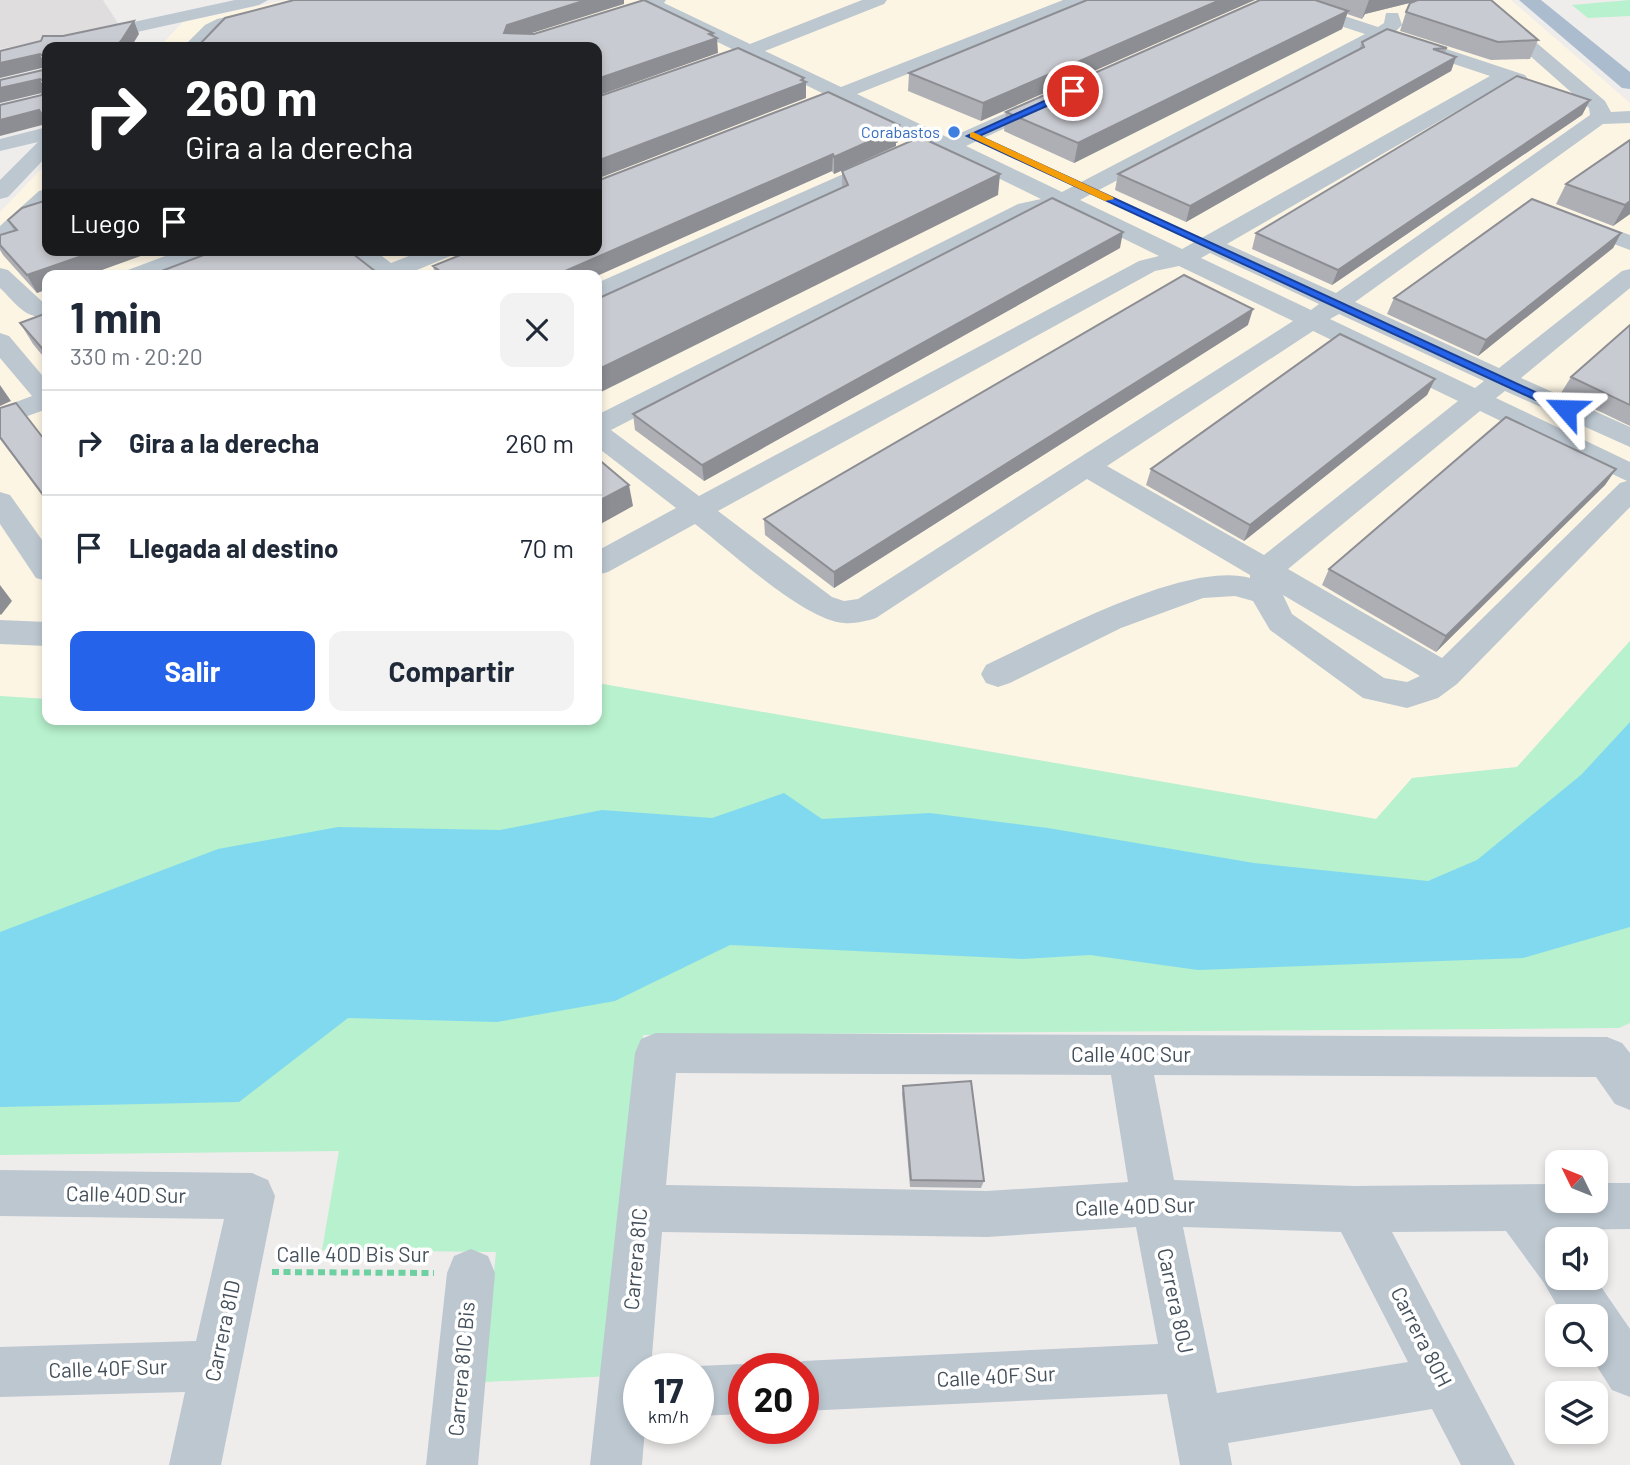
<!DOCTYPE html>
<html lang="es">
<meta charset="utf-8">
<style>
:root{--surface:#fff;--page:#f2f2f3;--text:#1f2937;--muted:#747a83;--line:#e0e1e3;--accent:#2563eb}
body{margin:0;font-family:Barlow,sans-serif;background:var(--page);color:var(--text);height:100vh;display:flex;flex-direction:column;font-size:26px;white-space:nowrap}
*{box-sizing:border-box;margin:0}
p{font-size:23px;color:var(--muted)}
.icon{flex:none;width:38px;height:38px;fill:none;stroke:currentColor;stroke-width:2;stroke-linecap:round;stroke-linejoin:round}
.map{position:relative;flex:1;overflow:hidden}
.side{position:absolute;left:42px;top:270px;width:560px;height:455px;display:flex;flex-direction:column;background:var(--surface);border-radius:14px;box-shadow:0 4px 10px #0003}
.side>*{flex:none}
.guide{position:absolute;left:42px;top:42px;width:560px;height:214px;border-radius:14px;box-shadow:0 4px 10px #0003;background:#202124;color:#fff;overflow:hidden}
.needle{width:46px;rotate:313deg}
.fabs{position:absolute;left:1545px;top:1150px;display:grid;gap:14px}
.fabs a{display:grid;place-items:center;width:63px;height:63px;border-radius:14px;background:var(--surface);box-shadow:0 4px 10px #0003;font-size:35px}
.speed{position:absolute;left:623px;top:1353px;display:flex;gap:14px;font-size:35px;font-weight:700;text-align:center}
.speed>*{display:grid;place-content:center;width:91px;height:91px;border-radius:50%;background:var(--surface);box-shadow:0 4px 10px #0003;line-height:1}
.speed small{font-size:18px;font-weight:400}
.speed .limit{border:10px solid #d22;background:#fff;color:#111}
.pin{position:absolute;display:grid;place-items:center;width:60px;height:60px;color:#fff;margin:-30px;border:4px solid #fff;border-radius:50%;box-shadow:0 2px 7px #0007}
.me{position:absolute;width:77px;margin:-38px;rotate:295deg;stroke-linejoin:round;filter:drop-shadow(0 0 5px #0008)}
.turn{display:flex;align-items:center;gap:24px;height:147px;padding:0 28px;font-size:32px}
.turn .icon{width:91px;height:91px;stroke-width:2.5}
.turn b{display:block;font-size:49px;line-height:60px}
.then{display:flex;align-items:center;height:66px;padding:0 28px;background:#0003;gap:14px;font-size:26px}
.round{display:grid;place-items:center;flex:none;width:74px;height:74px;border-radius:14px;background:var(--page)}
.head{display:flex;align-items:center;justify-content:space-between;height:119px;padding:0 28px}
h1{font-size:42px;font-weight:700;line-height:52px}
.primary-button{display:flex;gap:14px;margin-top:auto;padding:14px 28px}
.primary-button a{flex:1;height:80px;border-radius:14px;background:var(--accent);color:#fff;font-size:28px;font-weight:700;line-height:80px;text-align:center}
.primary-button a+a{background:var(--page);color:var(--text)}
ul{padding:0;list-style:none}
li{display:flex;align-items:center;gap:21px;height:105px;padding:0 28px;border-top:2px solid var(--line)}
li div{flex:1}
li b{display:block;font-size:26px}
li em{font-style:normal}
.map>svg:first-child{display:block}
.commercial{fill:#fdf5e3}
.education{fill:#e0ddde}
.green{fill:#b7f1cd}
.water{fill:#81d9f0}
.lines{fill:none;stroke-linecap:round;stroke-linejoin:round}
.path{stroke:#6dd0a0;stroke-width:6;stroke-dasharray:7 4.5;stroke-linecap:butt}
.minor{fill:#bcc7d0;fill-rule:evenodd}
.major{fill:#aabcce;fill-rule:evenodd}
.wall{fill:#adafb5}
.shaded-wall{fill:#8d8e93}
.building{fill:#c9cbd2;stroke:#8d8e93;stroke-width:2}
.route{fill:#2563eb;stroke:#184099;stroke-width:2}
.slow{fill:#f59e0b}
.shop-dot{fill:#3f7fe0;stroke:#fff;stroke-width:2.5}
.labels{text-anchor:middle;stroke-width:7;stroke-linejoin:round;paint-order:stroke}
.far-shop-label{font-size:16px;fill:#366cbe;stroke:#fff;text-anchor:end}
.near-street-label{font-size:21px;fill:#44505b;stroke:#fff}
</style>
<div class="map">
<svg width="1630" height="1465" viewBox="0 0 1630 1465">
<rect width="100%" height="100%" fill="#efecec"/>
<polygon class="commercial" points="285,0 1511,0 1630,103 1630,641 1517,767 1412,778 1376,819 597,683 597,275 47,275 47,699 0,696 0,212 47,163 47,250 597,250 597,47 159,47 183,22"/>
<polygon class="education" points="0,0 103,0 119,25 0,49"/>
<g class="green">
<polygon points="1630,0 1630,16 1588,18 1572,5"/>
<polygon points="1630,641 1630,1023 1619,1028 643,1035 612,1376 484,1382 496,1252 322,1250 339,1151 0,1155 0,696 47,699 47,719 597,719 597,683 1376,819 1412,778 1517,767"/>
</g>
<polygon class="water" points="1630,722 1630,927 1523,958 1198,970 1090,955 1023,959 730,945 615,1001 497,1022 348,1018 239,1102 0,1107 0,932 218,849 338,827 500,830 602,810 712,818 784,793 822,819 930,813 1048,828 1254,863 1428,881 1477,860 1581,775"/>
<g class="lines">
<polyline class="path" points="272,1272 434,1273"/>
<g class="minor">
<polygon points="235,0 268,0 259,5 69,47 47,47 47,52 0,63 0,51"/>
<polygon points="303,0 335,0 332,4 229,27 217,33 202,47 183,47 205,25 217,19"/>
<path d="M 647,0 L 666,0 L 664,3 L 750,44 L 862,0 L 887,0 L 884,4 L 765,51 L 841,87 L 1063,0 L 1088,0 L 1085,4 L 857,94 L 949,138 L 1042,97 L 1056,97 L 1059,101 L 1056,105 L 966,146 L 1062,192 L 1365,34 L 1273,4 L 1270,0 L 1296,0 L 1378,27 L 1384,23 L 1386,13 L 1398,13 L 1402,25 L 1395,32 L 1525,75 L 1528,79 L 1525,83 L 1518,85 L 1507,82 L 1227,244 L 1336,293 L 1590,115 L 1589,108 L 1467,0 L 1486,0 L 1605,101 L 1611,112 L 1630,111 L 1630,123 L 1603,124 L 1355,302 L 1499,368 L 1622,271 L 1630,269 L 1630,288 L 1521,378 L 1630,427 L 1630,447 L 1505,391 L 1496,398 L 1630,462 L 1630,507 L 1457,684 L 1438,698 L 1407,708 L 1363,698 L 1270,630 L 1253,601 L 1235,596 L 1203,598 L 1121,628 L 1010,683 L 998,687 L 986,683 L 981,674 L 986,665 C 1048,636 1186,560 1250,578 L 1250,575 L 1087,479 L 876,618 C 867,621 854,624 844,623 C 804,620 729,550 695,524 L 608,572 L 597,575 L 597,551 L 676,508 L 597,447 L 597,415 L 1018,204 L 1041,199 L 945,152 L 926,151 L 923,147 L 925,143 L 840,101 L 828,105 L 821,103 L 818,99 L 824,94 L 749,57 L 735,62 L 728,60 L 726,56 L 734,50 L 647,8 L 644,4 ZM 1382,40 L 1490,76 L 1182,249 L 1080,200 ZM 1059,207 L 1159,256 L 1139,261 L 699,496 L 611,430 L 1034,214 ZM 1210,253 L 1319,304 L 1311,310 L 1201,258 ZM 1179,266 L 1293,321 L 858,599 L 844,601 L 832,597 L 718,511 L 1155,271 ZM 1339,314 L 1484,381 L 1475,388 L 1330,319 ZM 1313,331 L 1458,401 L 1264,555 L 1107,466 ZM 1480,411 L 1627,481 L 1620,483 L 1442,658 L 1288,569 ZM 1283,595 L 1420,676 L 1407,682 L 1384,678 L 1292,614 Z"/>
<polygon points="47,127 47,156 8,197 0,199 0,180 38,142 0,151 0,139"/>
<polygon points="884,156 892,157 895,162 892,167 597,299 597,283"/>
<polygon points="47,189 47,208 8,243 0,245 0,226 39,191"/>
<polygon points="1573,214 1630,235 1630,250 1565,226 1562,221 1565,216"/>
<polygon points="181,250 215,250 211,255 159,275 124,275 128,270"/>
<polygon points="347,250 374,250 391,263 424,250 457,250 453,255 405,275 371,275 373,272"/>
<path d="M 0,268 L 8,270 L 47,306 L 47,316 C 26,321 14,301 0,288 Z"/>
<polygon points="0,333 9,336 47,381 47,409 0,426 0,408 32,396 0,358"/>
<polygon points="0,492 10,495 47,547 47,581 36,578 0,524"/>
<polygon points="0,620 47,622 47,646 0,644"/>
<path d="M 656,1033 L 1607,1037 L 1622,1043 L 1630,1053 L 1630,1110 L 1615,1104 L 1596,1077 L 1154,1075 L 1174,1180 L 1354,1186 L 1558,1184 L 1558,1200 L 1596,1200 L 1596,1183 L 1630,1183 L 1630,1229 L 1562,1230 L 1569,1239 L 1558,1239 L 1558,1278 L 1595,1278 L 1630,1329 L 1630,1397 L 1612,1390 L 1589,1354 L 1596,1354 L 1596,1316 L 1563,1316 L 1544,1283 L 1506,1231 L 1392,1232 L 1515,1465 L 1461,1465 L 1432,1409 L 1228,1443 L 1232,1465 L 1180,1465 L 1167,1394 L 803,1411 L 803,1368 L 785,1368 L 803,1361 L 1158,1344 L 1136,1227 L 987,1237 L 662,1232 L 651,1368 L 639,1368 L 639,1428 L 645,1428 L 642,1465 L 590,1465 L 635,1053 L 641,1039 ZM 676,1073 L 1111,1075 L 1128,1182 L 987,1191 L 666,1185 ZM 1183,1227 L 1341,1232 L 1408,1362 L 1217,1393 Z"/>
<polygon points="0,1170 252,1173 268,1180 275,1196 221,1465 169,1465 185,1392 0,1397 0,1347 196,1341 224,1219 0,1216"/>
<polygon points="471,1249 488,1256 495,1273 478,1465 426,1465 447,1273 454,1256"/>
<polygon points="744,1364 756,1368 744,1368 744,1414 698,1416 698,1368 691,1368 698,1366"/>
</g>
<polygon class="major" points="1519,0 1541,0 1630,72 1630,89 1622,88"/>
</g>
<g class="wall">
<polygon points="1087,0 981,121 908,91 909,73"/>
<polygon points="1260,0 1491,0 1538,40 1530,59 1491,60 1400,31 1406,12 1414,2 1365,14 1362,19 1347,14 1342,29 1074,163 1004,131 1006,112"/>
<polygon points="1362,42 1447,48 1445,53 1456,57 1451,71 1186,222 1115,190 1118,174 1359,49"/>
<polygon points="1590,100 1582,115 1332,285 1252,249 1256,233"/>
<polygon points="1630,140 1630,214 1613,226 1556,204 1566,184"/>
<polygon points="898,142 896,143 896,146 834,174 832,171 597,275 435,275 433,266 597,250 597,181"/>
<polygon points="842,171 998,195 842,187"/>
<polygon points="8,220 47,250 157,250 37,293 3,255 0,250 0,235 14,231"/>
<polygon points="1621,233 1613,248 1478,356 1387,314 1394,298"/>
<polygon points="1120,248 704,481 635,430 633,414"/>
<polygon points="47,313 47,361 33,344 20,323"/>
<polygon points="1248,325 834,588 765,535 764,519"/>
<polygon points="1630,325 1630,426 1561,393 1571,377"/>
<polygon points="1435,379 1427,395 1244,541 1146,485 1151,469"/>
<polygon points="0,408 47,443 47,502 0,439"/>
<polygon points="1616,469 1605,485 1436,652 1322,585 1329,569"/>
<polygon points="903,1086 984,1181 981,1188 910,1187 902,1094"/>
</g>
<g class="shaded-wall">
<polygon points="586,0 624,0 624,4 510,40 504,33 507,25"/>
<polygon points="1220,0 1255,0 981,121 983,103"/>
<polygon points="1369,0 1421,0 1365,14 1362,19"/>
<polygon points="1348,11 1342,29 1074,163 1078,143"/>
<polygon points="134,21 139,34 131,47 115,47"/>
<polygon points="713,33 714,39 717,38 718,53 597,96 597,79"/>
<polygon points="40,54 46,67 0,78 0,63"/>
<polygon points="1456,57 1451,71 1186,222 1190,206"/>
<polygon points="804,78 804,83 806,82 806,98 597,179 597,161"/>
<polygon points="40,79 46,92 0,103 0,88"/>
<polygon points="1590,100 1582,115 1332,285 1338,270"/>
<polygon points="39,110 46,124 0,136 0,120"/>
<polygon points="47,115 47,125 43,116"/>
<polygon points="899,125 898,142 896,143 896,146 834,174 834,157"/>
<polygon points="833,154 832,171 597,276 597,275 556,275"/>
<polygon points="1000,174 998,195 597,394 597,370"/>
<polygon points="1630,201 1630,214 1613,226 1625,205"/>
<polygon points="1123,232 1120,248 704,481 702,465"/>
<polygon points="1621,233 1613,248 1478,356 1486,340"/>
<polygon points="99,250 157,250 88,275 47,275 47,289 37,293 27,275"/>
<polygon points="404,250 415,250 405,254"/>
<polygon points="1253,309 1248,325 834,588 834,572"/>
<polygon points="1435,379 1427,395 1244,541 1250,525"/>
<polygon points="0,385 11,401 0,406"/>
<polygon points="1616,469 1605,485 1436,652 1446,636"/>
<polygon points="629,485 633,506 597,526 597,502"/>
<polygon points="0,585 12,601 1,615 0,614"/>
</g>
<g class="building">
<polygon points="294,0 586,0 507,25 504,33 534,34 644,0 713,33 709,34 717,38 597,79 597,47 197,47 225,18"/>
<polygon points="1087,0 1220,0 983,103 909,73"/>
<polygon points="1260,0 1315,0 1348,11 1078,143 1006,112"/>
<polygon points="1418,0 1491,0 1538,40 1498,42 1406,12 1410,3"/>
<polygon points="134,21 121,41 115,47 47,47 47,115 43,116 39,110 0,120 0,105 42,95 43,81 40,79 0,88 0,80 43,70 43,56 40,54 0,63 0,51 41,41 43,36 63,36"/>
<polygon points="1387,29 1447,48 1433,49 1456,57 1190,206 1118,174 1364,47 1362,42"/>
<polygon points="738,48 804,78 801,80 806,82 597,161 597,97"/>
<polygon points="1517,76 1590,100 1338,270 1256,233"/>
<polygon points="828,92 899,125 893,128 897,129 834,157 833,154 556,275 445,275 433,266 473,250 597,250 597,181"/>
<polygon points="920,137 1000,174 597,370 597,299 848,185 842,171"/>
<polygon points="1630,140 1630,201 1625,205 1566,184"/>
<polygon points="1052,198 1123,232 702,465 633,414"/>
<polygon points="1532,199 1621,233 1486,340 1394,298"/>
<polygon points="47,200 47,250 99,250 27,275 0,245 0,235 17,230 8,220 22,208"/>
<polygon points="217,250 348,250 380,275 151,275"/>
<polygon points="1184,275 1253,309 834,572 764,519"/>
<polygon points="47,313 47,354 20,323"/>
<polygon points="1630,325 1630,405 1571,377"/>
<polygon points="1340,334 1435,379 1250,525 1151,469"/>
<polygon points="16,403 47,443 47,500 0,437 0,408"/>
<polygon points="1506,417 1616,469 1446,636 1329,569"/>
<polygon points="597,458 629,485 597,502"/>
<polygon points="971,1081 984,1181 911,1180 903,1086"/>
</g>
<polygon class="route" points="1073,88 1077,91 1076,93 979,136 1572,409 1570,412 1562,412 967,136"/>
<polygon class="slow" points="973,132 1113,197 1114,199 1105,201 970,137 970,133"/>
<circle class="shop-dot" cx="954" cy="132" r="7"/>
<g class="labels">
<g class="far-shop-label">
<text x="940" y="138">Corabastos</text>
</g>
<g class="near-street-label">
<text x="1131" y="1062">Calle 40C Sur</text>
<text transform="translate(126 1195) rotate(1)" y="7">Calle 40D Sur</text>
<text transform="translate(1135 1207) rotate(-2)" y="7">Calle 40D Sur</text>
<text x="353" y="1262">Calle 40D Bis Sur</text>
<text transform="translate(636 1259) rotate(-85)" y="7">Carrera 81C</text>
<text transform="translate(1175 1301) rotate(78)" y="7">Carrera 80J</text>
<text transform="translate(223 1331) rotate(-78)" y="7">Carrera 81D</text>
<text transform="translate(1421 1337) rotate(63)" y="7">Carrera 80H</text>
<text transform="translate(108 1369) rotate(-2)" y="7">Calle 40F Sur</text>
<text transform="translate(462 1369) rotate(-85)" y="7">Carrera 81C Bis</text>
<text transform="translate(996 1377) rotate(-3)" y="7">Calle 40F Sur</text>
</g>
</g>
</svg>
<div class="fabs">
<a><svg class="needle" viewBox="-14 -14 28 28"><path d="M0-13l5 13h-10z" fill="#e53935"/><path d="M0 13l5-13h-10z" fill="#747a83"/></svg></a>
<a><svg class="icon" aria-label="sound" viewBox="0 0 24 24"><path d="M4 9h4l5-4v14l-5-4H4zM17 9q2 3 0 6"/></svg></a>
<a><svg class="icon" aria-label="search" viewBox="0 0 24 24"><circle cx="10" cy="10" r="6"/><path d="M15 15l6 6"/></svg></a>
<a><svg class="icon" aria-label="layers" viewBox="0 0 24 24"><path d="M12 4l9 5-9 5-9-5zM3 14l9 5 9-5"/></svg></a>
</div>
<div class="speed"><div>17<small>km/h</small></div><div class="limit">20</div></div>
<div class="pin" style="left:1073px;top:91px;background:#d93025"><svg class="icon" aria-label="arrive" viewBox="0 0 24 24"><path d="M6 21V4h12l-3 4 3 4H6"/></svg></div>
<svg class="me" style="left:1566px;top:409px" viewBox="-20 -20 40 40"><path d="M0-17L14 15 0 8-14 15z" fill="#2563eb" stroke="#fff" stroke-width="4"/></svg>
<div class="guide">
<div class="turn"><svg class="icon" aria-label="right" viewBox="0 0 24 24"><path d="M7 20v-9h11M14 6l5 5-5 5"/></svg><div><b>260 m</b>Gira a la derecha</div></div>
<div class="then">Luego<svg class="icon" aria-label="arrive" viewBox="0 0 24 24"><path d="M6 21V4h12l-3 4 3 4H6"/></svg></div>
</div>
<section class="side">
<div class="head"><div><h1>1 min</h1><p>330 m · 20:20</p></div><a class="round"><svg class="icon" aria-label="close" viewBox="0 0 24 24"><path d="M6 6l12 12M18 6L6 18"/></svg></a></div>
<ul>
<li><svg class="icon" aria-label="right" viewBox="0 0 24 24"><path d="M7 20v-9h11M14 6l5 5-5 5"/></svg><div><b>Gira a la derecha</b></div><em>260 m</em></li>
<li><svg class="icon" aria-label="arrive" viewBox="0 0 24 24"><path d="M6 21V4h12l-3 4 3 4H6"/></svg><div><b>Llegada al destino</b></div><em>70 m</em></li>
</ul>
<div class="primary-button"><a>Salir</a><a>Compartir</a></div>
</section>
</div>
